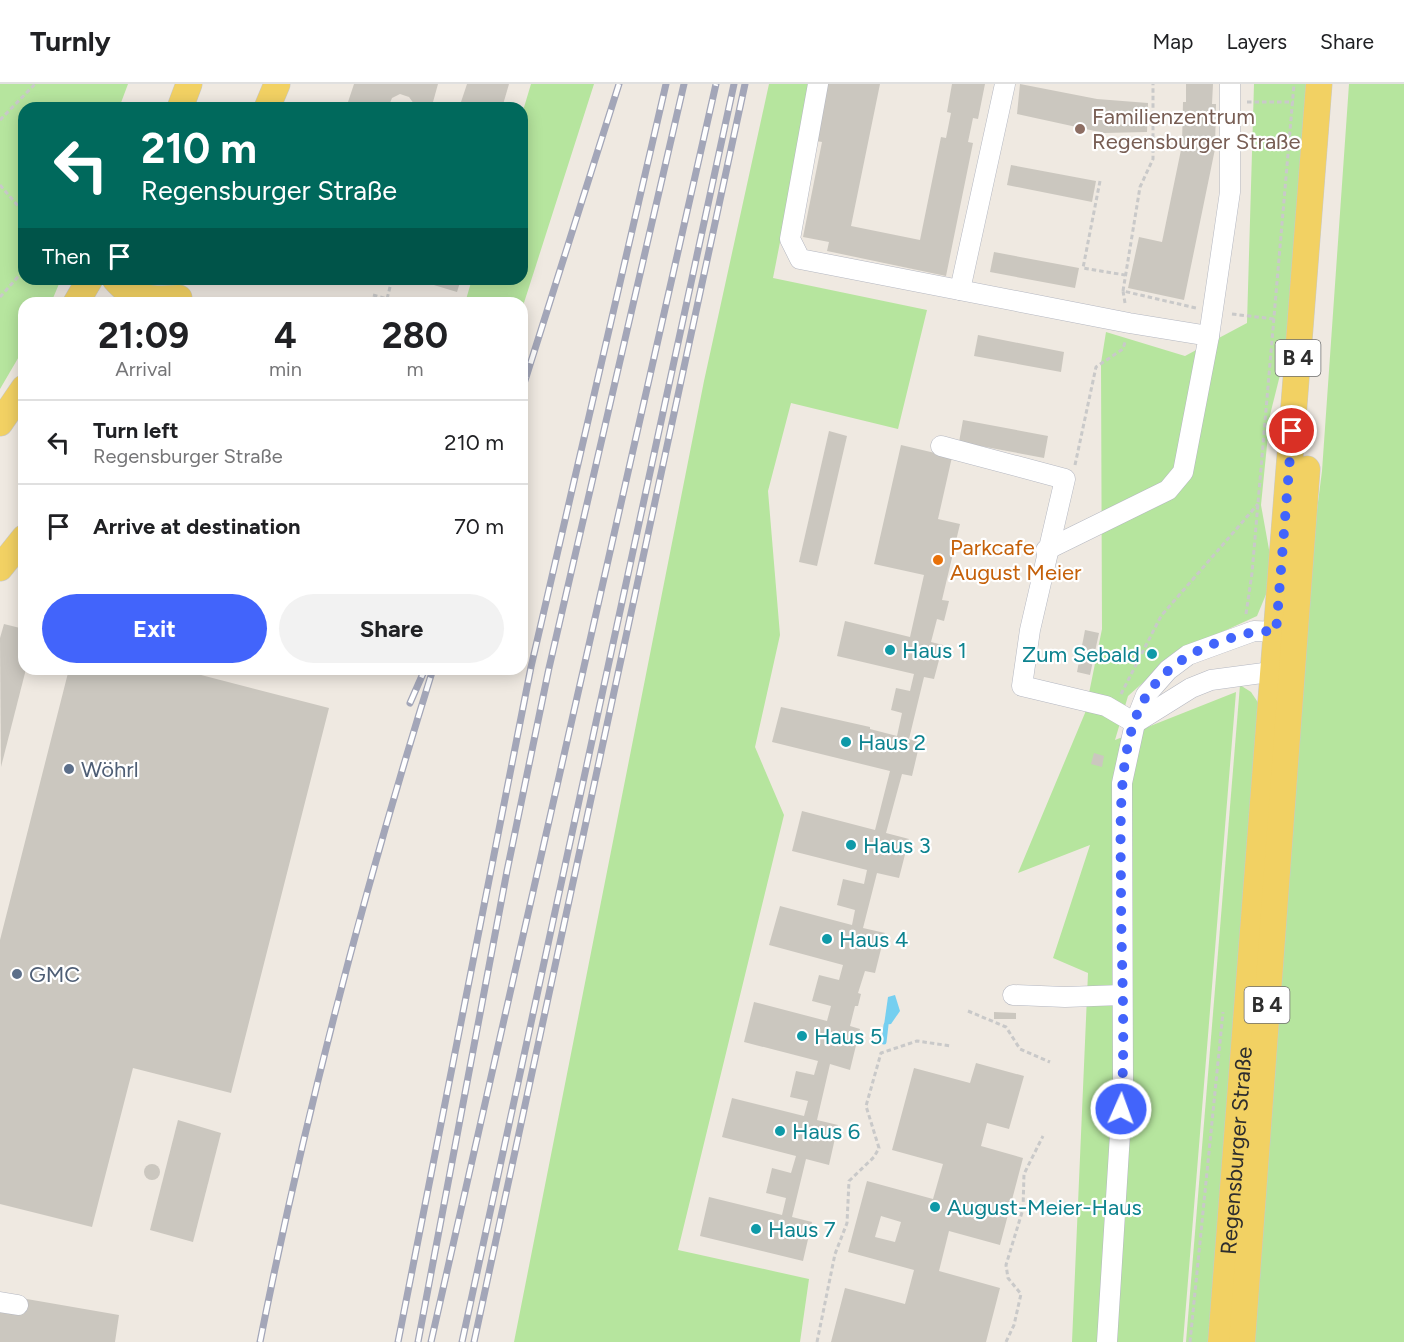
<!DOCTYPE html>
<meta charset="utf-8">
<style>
:root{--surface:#fff;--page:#f2f2f2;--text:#202124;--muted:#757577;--line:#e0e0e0;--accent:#4264fb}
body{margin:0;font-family:Figtree,sans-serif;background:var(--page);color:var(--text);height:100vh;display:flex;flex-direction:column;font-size:22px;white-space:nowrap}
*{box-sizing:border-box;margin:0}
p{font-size:20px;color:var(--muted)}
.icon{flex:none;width:33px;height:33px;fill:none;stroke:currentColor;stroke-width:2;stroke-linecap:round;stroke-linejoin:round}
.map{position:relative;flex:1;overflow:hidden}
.sheet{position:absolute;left:18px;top:213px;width:510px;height:378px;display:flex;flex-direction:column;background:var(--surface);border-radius:18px;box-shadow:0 3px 15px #0003}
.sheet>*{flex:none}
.banner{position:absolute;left:18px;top:18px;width:510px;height:183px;border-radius:18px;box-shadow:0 3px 15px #0003;background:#00695c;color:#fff;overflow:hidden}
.pin{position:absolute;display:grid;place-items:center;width:51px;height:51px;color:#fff;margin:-26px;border:3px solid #fff;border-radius:50%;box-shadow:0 2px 6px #0007}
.me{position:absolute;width:66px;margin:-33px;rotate:2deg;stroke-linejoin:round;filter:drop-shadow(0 0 4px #0008)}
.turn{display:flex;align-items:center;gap:21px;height:126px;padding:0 24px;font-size:27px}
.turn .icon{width:78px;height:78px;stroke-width:2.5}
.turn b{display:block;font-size:42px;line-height:51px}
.then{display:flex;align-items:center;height:57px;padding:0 24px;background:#0003;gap:12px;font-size:22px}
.eta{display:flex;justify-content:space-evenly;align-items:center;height:102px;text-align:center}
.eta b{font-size:36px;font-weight:700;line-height:42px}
.action{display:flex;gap:12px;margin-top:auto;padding:12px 24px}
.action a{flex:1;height:69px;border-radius:36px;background:var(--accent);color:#fff;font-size:24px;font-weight:700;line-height:69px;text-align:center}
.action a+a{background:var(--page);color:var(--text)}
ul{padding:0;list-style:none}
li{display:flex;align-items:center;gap:18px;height:84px;padding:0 24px;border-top:2px solid var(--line)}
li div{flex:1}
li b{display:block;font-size:22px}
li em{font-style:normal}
header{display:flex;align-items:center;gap:36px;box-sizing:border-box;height:84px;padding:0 30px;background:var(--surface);border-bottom:2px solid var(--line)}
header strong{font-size:28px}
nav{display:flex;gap:33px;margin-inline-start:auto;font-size:21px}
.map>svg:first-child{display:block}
.green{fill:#b6e59e}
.water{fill:#75cff0}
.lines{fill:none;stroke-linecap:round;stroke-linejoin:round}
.stream{stroke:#75cff0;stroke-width:5}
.building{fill:#cbc7bf;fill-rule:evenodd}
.minor-casing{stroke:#b4b7c1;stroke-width:21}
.major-casing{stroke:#c9c9c9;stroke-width:27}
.path{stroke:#c9c9c9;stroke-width:3;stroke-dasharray:4.5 3;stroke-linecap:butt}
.minor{stroke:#fff;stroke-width:20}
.major{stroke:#f2d163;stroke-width:26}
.rail-casing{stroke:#a3a6b8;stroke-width:7}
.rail{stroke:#fff;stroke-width:4.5;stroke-dasharray:14;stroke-linecap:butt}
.route{stroke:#4264fb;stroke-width:10;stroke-dasharray:0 18}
.education-dot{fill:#8d6e63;stroke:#fff;stroke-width:2}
.food-dot{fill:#e8710a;stroke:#fff;stroke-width:2}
.culture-dot{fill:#0f9aa8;stroke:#fff;stroke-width:2}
.service-dot{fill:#5c6f8a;stroke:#fff;stroke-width:2}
.labels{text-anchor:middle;stroke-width:4.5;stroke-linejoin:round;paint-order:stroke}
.shield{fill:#fff;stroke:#6d6d6d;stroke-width:1.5}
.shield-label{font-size:21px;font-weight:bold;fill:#2e2e2e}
.education-label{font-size:22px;fill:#785e54;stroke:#fff;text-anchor:start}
.food-label{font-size:22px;fill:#c56008;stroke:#fff;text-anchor:start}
.culture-label{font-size:22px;fill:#0d838f;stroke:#fff;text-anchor:start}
.service-label{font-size:22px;fill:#4e5e75;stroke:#fff;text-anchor:start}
.street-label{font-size:22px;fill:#2e2e2e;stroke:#fff}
</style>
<header>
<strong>Turnly</strong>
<nav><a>Map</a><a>Layers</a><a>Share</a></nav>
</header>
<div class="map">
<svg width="1404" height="1258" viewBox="0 0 1404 1258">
<rect width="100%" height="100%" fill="#efe9e1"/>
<g class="green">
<polygon points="0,0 128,0 119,24 24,24 24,195 61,195 51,219 24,219 24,264 0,305"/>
<polygon points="531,0 594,0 522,225 522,219 465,219 472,195 522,195 522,30"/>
<polygon points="769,0 811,0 773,194 927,226 898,345 791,319 768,407 780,551 755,663 784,731 678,1166 809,1195 800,1258 514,1258 704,297"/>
<polygon points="1254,0 1308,0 1285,271 1270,331 1261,421 1270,471 1267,508 1257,532 1176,569 1128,612 1115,656 1236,608 1183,1258 1072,1258 1088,889 1053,874 1090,761 1018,789 1085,629 1102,545 1101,279 1106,248 1185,272 1247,239"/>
<polygon points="1349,0 1404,0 1404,1258 1250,1258 1317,426 1322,387"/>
<polygon points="1240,601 1251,608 1259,620 1212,1258 1186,1258"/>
</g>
<polygon class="water" points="895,911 900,927 891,940 884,941 888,913"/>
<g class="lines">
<polyline class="stream" points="884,958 886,941"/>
</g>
<g class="building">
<polygon points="354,0 438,0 433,18 435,24 417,24 409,13 400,10 392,14 388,24 346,24"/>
<polygon points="467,0 509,0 502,24 459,24"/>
<polygon points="828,0 880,0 851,142 920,156 941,53 946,54 951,29 947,28 952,0 985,0 978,35 973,34 968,58 973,59 946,192 827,167 829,158 803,153 822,58 816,57"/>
<polygon points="1020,0 1097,15 1148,19 1147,48 1104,49 1017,30"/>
<polygon points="1186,0 1213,0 1212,20 1216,20 1215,65 1184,216 1128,204 1139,153 1162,158 1182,61 1183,18 1186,18"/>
<polygon points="1011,81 1096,97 1092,118 1007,101"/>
<polygon points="994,168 1079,184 1075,204 990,188"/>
<polygon points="414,195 461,195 457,208"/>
<polygon points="978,251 1064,268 1061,288 974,272"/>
<polygon points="963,336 1048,352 1044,374 959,358"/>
<polygon points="829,347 847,352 817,482 799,478"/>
<polygon points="901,361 952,373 938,435 960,440 942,516 949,517 944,537 937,535 931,558 943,561 934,595 924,593 909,655 920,658 912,692 902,690 886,749 909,755 899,794 877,789 863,844 885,849 875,889 865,887 858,909 861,910 858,922 855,922 850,942 860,945 850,986 830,980 817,1036 838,1041 829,1081 806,1075 792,1133 812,1138 803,1177 700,1152 709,1113 782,1131 786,1114 766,1109 772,1084 791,1089 796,1072 722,1053 732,1014 804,1032 808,1017 790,1013 796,987 814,991 818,977 744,958 754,918 827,937 831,922 812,917 819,891 839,896 843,881 769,861 780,822 852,841 855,826 837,821 843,795 864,800 867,786 792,767 802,727 875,746 890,687 772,658 781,623 870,643 870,645 897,652 902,629 891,626 896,604 910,607 914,590 837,572 845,537 910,553 924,491 874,480"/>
<polygon points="4,540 24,545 26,585 1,683 0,554"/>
<polygon points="1085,546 1099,549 1090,591 1077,588"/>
<polygon points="69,585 178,585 329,624 231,1009 133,984 92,1143 0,1120 0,856"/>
<polygon points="1094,669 1104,672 1102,683 1091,680"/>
<polygon points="994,928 1016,929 1016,935 994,935"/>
<path d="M 976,979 L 1024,992 L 1009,1045 L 987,1039 L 981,1062 L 1023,1074 L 1000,1161 L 949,1147 L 939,1187 L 1000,1204 L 986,1258 L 831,1258 L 845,1204 L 905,1220 L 914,1186 L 848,1168 L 867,1097 L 933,1115 L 943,1080 L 892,1066 L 914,984 L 970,999 ZM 881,1132 L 901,1138 L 895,1158 L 875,1153 Z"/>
<polygon points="178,1036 221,1049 193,1158 150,1146"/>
<circle cx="152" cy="1088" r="8"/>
<polygon points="21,1214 119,1231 115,1258 0,1258 0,1228 18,1231"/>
</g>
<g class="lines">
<defs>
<g id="minor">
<polyline points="818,0 790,155 800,175 1129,239 1209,252 1183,388 1168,406 1046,466"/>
<polyline points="960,206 1005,0"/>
<polyline points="1209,252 1230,108 1230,0"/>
<polyline points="941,362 1065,395 1030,546 1022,602 1106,622 1135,639"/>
<polyline points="1135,639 1191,604 1211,596 1285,586"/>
<polyline points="1013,911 1065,913 1122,911"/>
<polyline points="0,1218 18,1221"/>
<polyline points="1107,1258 1123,1002 1122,699 1135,639 1146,611 1168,586 1188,571 1254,547 1276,548 1290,553"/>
</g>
<g id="major">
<polyline points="180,24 189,0"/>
<polyline points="267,24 277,0"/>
<path d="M 115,195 C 132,216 154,216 179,214"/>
<polyline points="76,219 90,195"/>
<polyline points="0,339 24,304"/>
<polyline points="0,484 24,454"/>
<path id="s1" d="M 1221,1258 L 1319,0"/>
<polyline points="1242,1258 1307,385"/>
</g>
</defs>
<use href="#minor" class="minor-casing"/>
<use href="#major" class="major-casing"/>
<g class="path">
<polyline points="1247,18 1294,18"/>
<polyline points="0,36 35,0"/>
<polyline points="1100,97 1083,184 1125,191"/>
<polyline points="0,101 24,129"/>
<polyline points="1123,207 1140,103 1153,75 1153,0"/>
<polyline points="373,211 387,215 392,195"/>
<polyline points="0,213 24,186"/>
<polyline points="1125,219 1123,207 1196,224"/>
<polyline points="1232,230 1274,235"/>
<polyline points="1075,381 1096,283 1123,265 1125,258"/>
<polyline points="1246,530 1252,489 1294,0"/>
<polyline points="1121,610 1161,532 1258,420"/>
<polyline points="968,927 1006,943 1020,965 1050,978"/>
<polyline points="817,1258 835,1170 847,1139 849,1097 874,1073 879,1064 866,1022 881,969 917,957 951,962"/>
<polyline points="1006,1258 1014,1241 1021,1210 1008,1194 1006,1181 1023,1125 1024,1090 1043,1052"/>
<polyline points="1190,1258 1223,928"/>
</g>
<use href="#minor" class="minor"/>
<use href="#major" class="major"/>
<defs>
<g id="rail">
<polyline points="522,306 619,0"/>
<polyline points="410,619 425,585"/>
<path d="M 260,1258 C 305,1031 364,806 433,585"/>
<polyline points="398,1258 531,583 666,0"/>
<polyline points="418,1258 507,787 549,584 684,0"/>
<polyline points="431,1258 716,0"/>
<polyline points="462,1258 734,0"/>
<polyline points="474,1258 745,0"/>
</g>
</defs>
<use href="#rail" class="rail-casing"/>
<use href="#rail" class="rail"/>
</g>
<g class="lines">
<path class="route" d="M 1121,1025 C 1126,952 1121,879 1121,807 C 1121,750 1115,660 1147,611 C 1164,585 1190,568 1219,558 C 1238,552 1255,545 1276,548 L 1292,347"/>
</g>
<circle class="education-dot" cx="1080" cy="45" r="6"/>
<circle class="food-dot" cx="938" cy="476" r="6"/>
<g class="culture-dot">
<circle cx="890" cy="566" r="6"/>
<circle cx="1152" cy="570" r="6"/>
<circle cx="846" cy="658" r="6"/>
<circle cx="851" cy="761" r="6"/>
<circle cx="827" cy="855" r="6"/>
<circle cx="802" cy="952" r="6"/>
<circle cx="780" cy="1047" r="6"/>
<circle cx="935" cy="1123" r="6"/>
<circle cx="756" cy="1145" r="6"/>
</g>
<g class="service-dot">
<circle cx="69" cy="685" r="6"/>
<circle cx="17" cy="890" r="6"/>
</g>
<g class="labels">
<g class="shield">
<rect x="1275.5" y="256" width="45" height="36" rx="4.5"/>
<rect x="1244.5" y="903" width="45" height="36" rx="4.5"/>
</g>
<g class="shield-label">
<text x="1298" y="281">B 4</text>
<text x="1267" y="928">B 4</text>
</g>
<g class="education-label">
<text x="1092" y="40">Familienzentrum<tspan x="1092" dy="25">Regensburger Straße</tspan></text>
</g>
<g class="food-label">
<text x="950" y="471">Parkcafe<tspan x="950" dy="25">August Meier</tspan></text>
</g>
<g class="culture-label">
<text x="902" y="574">Haus 1</text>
<text x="1140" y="578" text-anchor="end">Zum Sebald</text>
<text x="858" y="666">Haus 2</text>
<text x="863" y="769">Haus 3</text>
<text x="839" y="863">Haus 4</text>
<text x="814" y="960">Haus 5</text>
<text x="792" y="1055">Haus 6</text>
<text x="947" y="1131">August-Meier-Haus</text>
<text x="768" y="1153">Haus 7</text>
</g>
<g class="service-label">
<text x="81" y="693">Wöhrl</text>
<text x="29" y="898">GMC</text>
</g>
<g class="street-label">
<text dy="8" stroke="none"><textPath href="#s1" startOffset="192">Regensburger Straße</textPath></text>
</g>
</g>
</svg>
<div class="pin" style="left:1292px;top:347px;background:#d93025"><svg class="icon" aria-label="arrive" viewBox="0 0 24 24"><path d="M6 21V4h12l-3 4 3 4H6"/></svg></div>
<svg class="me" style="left:1121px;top:1025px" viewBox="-20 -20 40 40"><circle r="17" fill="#4264fb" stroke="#fff" stroke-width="3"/><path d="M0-11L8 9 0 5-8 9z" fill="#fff"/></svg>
<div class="banner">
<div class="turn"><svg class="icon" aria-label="left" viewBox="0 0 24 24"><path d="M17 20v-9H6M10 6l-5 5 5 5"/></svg><div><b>210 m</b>Regensburger Straße</div></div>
<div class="then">Then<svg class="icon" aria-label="arrive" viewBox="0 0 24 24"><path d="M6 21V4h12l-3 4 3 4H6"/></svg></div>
</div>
<section class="sheet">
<div class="eta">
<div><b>21:09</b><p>Arrival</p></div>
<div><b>4</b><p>min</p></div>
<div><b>280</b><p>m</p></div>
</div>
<ul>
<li><svg class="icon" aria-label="left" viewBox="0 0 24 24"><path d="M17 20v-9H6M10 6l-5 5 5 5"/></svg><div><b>Turn left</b><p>Regensburger Straße</p></div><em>210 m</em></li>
<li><svg class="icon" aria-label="arrive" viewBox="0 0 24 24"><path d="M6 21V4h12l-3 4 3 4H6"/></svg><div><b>Arrive at destination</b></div><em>70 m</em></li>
</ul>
<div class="action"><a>Exit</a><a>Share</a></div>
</section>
</div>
